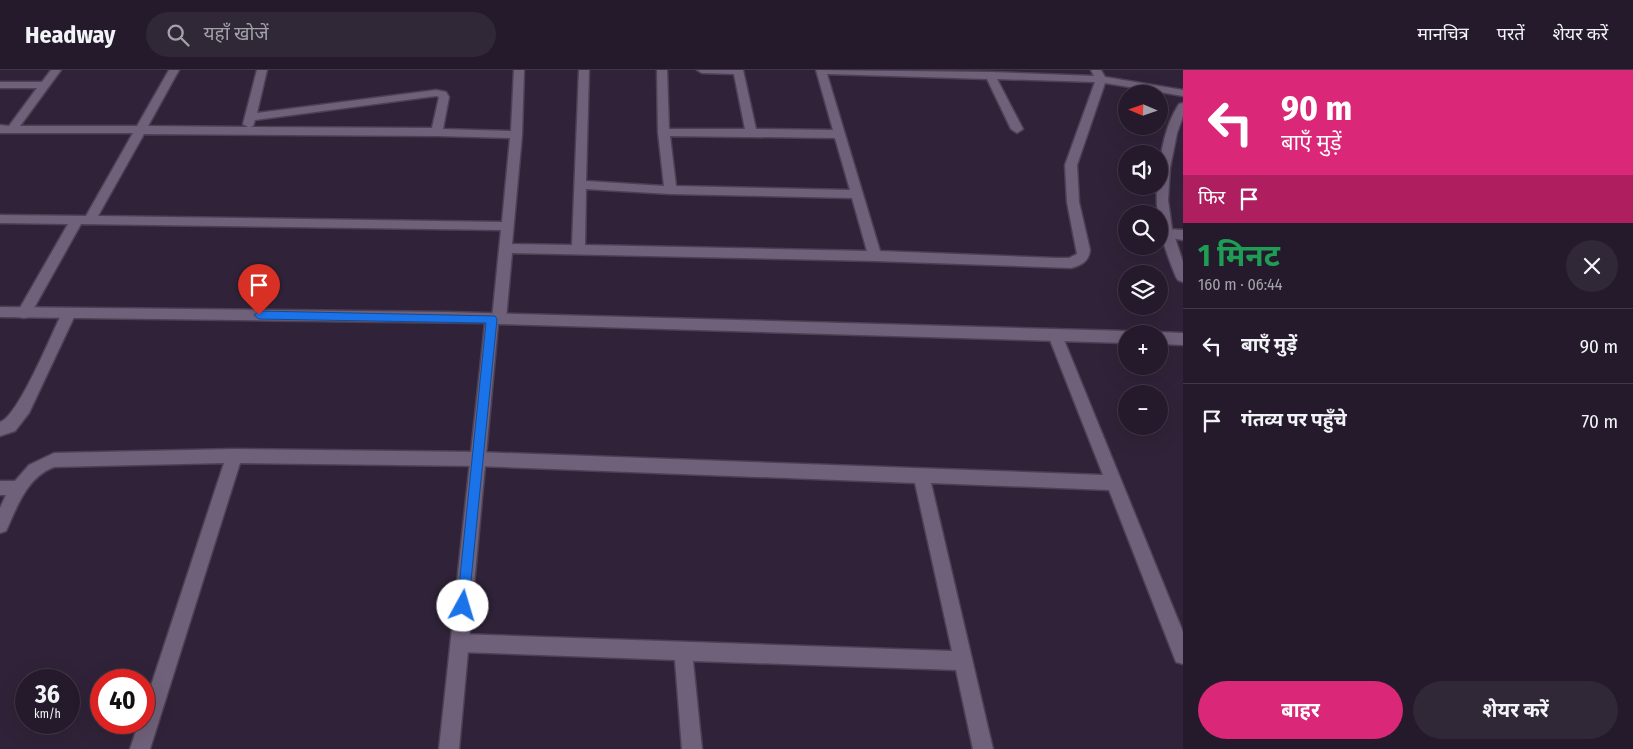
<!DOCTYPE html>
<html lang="hi">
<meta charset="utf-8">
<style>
:root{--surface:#241a2b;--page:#302737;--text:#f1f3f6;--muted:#a3a1a9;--line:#413847;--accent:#db2777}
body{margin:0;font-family:"Fira Sans Condensed","Noto Sans Devanagari",sans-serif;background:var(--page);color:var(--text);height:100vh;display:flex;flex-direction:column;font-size:19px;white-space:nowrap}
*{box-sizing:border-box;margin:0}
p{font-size:16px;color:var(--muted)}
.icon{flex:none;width:28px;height:28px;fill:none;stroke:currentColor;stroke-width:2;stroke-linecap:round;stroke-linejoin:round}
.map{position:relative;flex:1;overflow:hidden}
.sheet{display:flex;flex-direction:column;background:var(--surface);width:450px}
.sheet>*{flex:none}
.hud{background:#db2777;color:#fff;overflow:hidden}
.needle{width:32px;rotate:272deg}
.buttons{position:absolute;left:1118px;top:15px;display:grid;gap:10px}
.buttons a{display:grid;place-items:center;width:50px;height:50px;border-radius:50%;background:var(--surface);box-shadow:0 5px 20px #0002,0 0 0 1px var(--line);font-size:25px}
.speed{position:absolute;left:15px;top:599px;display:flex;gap:10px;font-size:25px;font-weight:700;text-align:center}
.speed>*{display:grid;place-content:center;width:65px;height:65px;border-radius:50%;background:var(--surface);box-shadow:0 5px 20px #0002,0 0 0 1px var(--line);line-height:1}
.speed small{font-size:12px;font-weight:400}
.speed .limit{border:8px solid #d22;background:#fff;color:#111}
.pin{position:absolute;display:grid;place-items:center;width:42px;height:42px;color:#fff;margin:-51px -21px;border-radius:50% 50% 50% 0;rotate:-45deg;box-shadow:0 0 5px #0007}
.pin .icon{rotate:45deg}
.me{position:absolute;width:55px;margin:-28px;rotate:6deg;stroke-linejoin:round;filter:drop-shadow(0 0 4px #0008)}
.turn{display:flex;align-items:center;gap:18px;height:105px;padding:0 15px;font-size:22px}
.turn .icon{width:65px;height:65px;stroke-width:2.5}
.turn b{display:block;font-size:35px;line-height:42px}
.then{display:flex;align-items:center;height:48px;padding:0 15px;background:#0003;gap:10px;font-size:19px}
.round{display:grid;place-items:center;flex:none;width:52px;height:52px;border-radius:26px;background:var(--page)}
.head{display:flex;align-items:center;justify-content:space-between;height:85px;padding:0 15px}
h1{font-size:30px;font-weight:700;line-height:38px;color:#1e9e55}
.action{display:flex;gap:10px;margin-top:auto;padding:10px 15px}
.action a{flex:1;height:58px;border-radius:30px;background:var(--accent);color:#fff;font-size:20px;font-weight:700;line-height:58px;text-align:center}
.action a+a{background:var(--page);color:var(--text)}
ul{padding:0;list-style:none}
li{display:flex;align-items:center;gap:15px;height:75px;padding:0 15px;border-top:1px solid var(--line)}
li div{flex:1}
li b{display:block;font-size:19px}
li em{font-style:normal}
header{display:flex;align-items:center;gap:30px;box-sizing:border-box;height:70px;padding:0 25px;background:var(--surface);border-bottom:1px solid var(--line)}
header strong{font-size:24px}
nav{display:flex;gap:28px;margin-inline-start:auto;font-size:18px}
.search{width:350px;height:45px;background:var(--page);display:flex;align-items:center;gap:12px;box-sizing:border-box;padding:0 18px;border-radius:28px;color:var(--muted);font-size:19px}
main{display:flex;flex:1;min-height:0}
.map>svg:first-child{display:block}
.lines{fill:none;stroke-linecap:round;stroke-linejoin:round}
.street-casing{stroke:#4c4154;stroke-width:3}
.secondary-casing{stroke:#4c4154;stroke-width:3}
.street{fill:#70617a;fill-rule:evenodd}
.secondary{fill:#70617a;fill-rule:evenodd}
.route{fill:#1a73e8;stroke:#114b97}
</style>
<header>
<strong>Headway</strong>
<div class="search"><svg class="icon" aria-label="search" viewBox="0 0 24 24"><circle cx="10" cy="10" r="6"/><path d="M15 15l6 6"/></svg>यहाँ खोजें</div>
<nav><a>मानचित्र</a><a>परतें</a><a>शेयर करें</a></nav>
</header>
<main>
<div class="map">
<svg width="1183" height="679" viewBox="0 0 1183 679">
<rect width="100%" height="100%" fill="#302339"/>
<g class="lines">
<defs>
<g id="street">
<path d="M 51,0 L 61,0 L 20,56 L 137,56 L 169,0 L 179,0 L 148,56 L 248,57 L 243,54 L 257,0 L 267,0 L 257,43 L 436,20 L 446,22 L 449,27 L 443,59 L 511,61 L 514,0 L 524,0 L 522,65 L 512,174 L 572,175 L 579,0 L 589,0 L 586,111 L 664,116 L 658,62 L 657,0 L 667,0 L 669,59 L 745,59 L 734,4 L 702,3 L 697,0 L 743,0 L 756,59 L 833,60 L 816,0 L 990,2 L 1094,6 L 1091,0 L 1101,0 L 1105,7 L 1183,20 L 1183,26 L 1105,13 L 1077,95 L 1079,132 L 1090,180 C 1089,191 1082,195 1071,198 L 875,191 L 512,183 L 506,249 L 504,253 L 499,254 L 494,253 L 492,249 L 501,160 L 81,154 L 29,247 L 24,248 L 19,247 L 17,243 L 68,154 L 0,153 L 0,145 L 86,146 L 133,63 L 0,63 L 0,55 L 9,56 L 37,18 L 0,18 L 0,12 L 42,12 ZM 827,4 L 987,9 L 1011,59 L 1017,63 L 1023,59 L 997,9 L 1095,12 L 1065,95 L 1067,132 L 1077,184 L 1069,188 L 1056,188 L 880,181 ZM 436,26 L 439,27 L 432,58 L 250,57 L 253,56 L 255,50 ZM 144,64 L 437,66 L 510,68 L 502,152 L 98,146 ZM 670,66 L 835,68 L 850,120 L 676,116 ZM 586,119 L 670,124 L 852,128 L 867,181 L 585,175 Z"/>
<polygon points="1166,159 1183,160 1183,170 1162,167 1160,164 1162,161"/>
<path d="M 69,238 L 74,239 L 76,243 L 29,343 L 15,361 L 0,366 L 0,352 C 18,347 52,263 62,243 L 64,239 Z"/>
<path d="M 1055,259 L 1060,261 L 1062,265 L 1183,562 L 1183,594 L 1176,592 L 1109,420 L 931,413 L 993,679 L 973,679 L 956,600 L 693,591 L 702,679 L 682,679 L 675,590 L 460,582 L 454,579 L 451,573 L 454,567 L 460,564 L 952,581 L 915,413 L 478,396 L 240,393 L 150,679 L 130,679 L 139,652 L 144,652 L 144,637 L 224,393 L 54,397 C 27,407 17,437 6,461 L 0,463 L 0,438 L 6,425 L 0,425 L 0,411 L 15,411 L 29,395 L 54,383 L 234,379 L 478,382 L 1103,405 L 1048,265 L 1050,261 Z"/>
</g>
<g id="secondary">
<path d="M 1183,33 L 1183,46 L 1177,63 L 1170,98 L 1168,130 L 1172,159 L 1183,192 L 1183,212 L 1178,210 L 1176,207 C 1163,176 1155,149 1157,116 L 1159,116 C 1159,88 1164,57 1179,34 Z"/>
<polygon points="0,237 449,242 1126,261 1131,264 1126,264 1126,273 498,254 459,679 439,679 485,253 0,247"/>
<polygon points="1159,262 1183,263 1183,275 1159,274 1159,264 1155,264"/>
</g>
</defs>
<use href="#street" class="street-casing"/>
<use href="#secondary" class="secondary-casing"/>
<use href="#street" class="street"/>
<use href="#secondary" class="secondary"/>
</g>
<polygon class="route" points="259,241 495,246 497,249 468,541 463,543 458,541 457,536 486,253 259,249 254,245"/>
</svg>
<div class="buttons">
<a><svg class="needle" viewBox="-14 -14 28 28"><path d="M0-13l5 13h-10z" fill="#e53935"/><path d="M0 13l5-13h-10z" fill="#a3a1a9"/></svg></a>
<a><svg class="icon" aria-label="sound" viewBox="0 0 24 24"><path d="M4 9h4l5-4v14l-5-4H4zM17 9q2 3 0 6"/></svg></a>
<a><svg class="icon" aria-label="search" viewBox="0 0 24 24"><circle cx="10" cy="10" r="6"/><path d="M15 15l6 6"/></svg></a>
<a><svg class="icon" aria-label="layers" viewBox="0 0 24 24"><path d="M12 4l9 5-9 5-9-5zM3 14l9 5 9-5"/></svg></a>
<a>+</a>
<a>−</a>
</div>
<div class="speed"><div>36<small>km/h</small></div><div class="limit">40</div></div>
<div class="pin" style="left:259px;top:245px;background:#d93025"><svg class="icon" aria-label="arrive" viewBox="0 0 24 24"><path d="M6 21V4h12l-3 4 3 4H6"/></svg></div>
<svg class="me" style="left:463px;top:536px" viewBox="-20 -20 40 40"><circle r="19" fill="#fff"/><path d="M0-13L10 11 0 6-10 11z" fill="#1a73e8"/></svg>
</div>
<section class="sheet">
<div class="hud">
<div class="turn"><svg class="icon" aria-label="left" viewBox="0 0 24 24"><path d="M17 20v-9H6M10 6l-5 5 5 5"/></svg><div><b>90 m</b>बाएँ मुड़ें</div></div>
<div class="then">फिर<svg class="icon" aria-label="arrive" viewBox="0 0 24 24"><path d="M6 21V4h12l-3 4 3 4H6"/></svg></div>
</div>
<div class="head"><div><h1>1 मिनट</h1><p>160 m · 06:44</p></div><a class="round"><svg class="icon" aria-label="close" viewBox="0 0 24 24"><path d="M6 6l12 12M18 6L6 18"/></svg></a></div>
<ul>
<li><svg class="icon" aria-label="left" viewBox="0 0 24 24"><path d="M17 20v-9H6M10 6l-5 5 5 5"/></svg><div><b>बाएँ मुड़ें</b></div><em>90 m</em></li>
<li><svg class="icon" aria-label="arrive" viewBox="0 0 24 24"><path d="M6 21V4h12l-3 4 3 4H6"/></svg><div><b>गंतव्य पर पहुँचे</b></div><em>70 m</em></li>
</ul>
<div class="action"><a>बाहर</a><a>शेयर करें</a></div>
</section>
</main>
